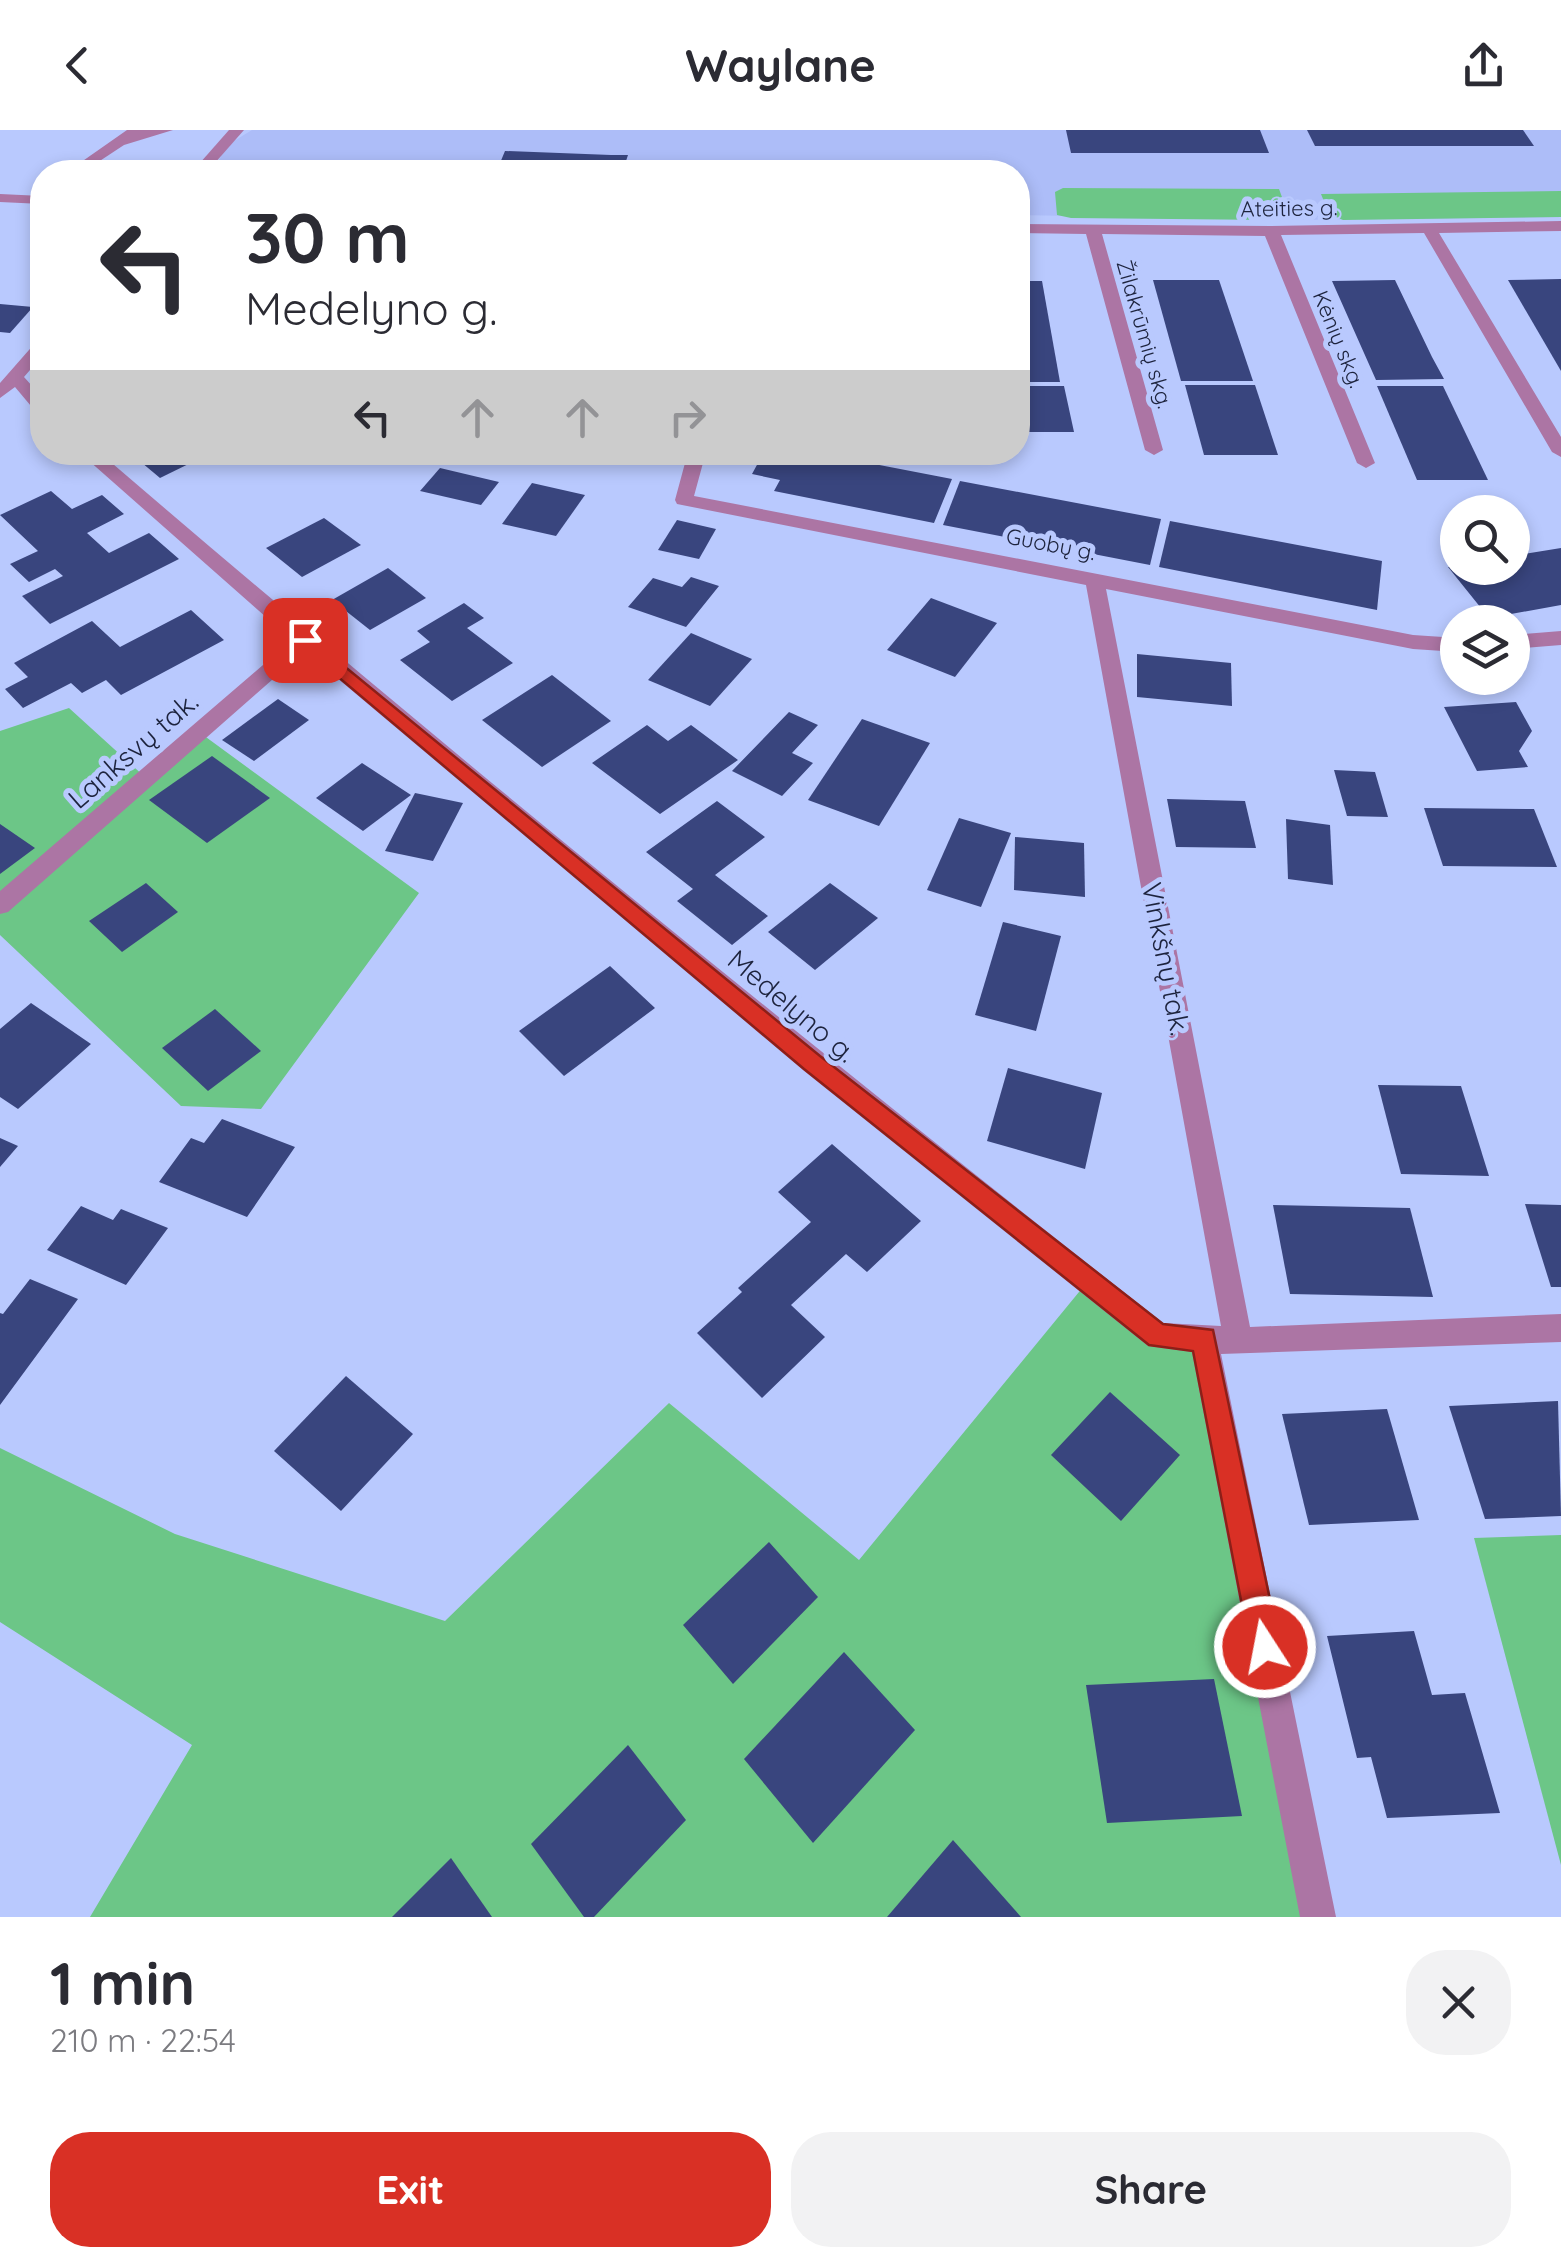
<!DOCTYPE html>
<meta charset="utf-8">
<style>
:root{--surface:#fff;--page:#f2f2f3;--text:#2b2b33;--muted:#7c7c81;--accent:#d93025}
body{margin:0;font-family:Quicksand,sans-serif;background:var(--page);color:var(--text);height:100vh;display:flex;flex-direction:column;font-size:38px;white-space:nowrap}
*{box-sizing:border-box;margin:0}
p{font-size:32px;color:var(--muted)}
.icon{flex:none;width:55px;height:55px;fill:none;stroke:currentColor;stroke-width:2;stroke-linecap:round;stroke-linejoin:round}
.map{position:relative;height:1787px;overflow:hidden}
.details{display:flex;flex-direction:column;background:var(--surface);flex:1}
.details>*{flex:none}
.guide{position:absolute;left:30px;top:30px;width:1000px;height:305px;border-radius:40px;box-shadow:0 5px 15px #0003;background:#fff;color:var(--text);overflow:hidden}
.controls{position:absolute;left:1440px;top:365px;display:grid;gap:20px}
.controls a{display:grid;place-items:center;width:90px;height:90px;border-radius:50%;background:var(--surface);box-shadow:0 5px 15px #0003;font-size:50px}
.pin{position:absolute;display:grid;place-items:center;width:85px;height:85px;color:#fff;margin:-42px;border-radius:20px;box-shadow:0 5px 15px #0006}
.me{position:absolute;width:110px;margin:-55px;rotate:349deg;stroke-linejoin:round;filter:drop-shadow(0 0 8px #0008)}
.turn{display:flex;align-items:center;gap:35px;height:210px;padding:0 50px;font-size:45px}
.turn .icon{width:130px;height:130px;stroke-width:2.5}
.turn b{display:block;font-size:70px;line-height:85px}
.lanes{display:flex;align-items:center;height:95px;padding:0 50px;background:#0003;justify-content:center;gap:50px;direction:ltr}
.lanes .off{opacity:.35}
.round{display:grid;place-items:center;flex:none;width:105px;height:105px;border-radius:40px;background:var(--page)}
.summary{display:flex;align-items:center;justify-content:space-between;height:170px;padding:0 50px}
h1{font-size:60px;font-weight:700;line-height:75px}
.button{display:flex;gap:20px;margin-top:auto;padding:20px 50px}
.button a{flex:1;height:115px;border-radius:40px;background:var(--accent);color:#fff;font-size:40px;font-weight:700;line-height:115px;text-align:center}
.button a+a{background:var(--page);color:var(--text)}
header{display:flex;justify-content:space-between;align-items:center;height:130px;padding:0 50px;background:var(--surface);font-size:45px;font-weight:700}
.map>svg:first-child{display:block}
.built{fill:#adbdf8}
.green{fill:#6cc687}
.building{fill:#39457e}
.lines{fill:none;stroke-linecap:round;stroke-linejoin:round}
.minor{fill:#ac75a4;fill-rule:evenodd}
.route{fill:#d93025;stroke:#8d1f18;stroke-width:2.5}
.labels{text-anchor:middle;stroke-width:10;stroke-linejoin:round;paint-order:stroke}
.far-street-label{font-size:22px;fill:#1d233d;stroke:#b9c9fe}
.street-label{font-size:28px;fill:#1d233d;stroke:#b9c9fe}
</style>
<header><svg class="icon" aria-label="back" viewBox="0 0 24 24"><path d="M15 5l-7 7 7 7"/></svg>Waylane<svg class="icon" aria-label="share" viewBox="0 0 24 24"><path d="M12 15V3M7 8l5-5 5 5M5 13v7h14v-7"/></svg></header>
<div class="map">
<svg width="1561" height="1787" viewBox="0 0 1561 1787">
<rect width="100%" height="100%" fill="#b9c9fe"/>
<polygon class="built" points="252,0 1561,0 1561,87 1283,90 1018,85 1018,42 211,42 229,14"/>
<g class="green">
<polygon points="1063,58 1279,59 1286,78 1294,79 1296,85 1283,90 1071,88 1057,85 1055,62"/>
<polygon points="1561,61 1561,87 1343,90 1329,84 1321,64"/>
<polygon points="69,578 146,648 199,602 419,763 261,979 181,976 0,805 0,601"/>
<polygon points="1088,1151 1158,1206 1204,1209 1318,1787 90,1787 192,1615 0,1492 0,1318 175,1404 445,1491 669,1273 859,1430"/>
<polygon points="1561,1405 1561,1735 1474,1408"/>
</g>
<g class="building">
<polygon points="1066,0 1260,0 1269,23 1071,23"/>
<polygon points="1307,0 1523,0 1534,16 1315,16"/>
<polygon points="505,21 611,25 628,25 624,37 500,33"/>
<polygon points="1561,149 1561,241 1508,150"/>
<polygon points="1153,150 1219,150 1253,251 1181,251"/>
<polygon points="1395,150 1432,227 1444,249 1376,250 1332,151"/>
<polygon points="1018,151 1042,151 1060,252 1018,252"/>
<polygon points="0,174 33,177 10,203 0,202"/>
<polygon points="1185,255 1255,255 1278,325 1204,325"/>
<polygon points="1018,256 1064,256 1074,302 1018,302"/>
<polygon points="1377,256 1443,256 1488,350 1417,350"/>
<polygon points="129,322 213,322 160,348"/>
<polygon points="387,322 430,322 426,332"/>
<polygon points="764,322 812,322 952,349 934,393 774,361 780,350 752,344"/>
<polygon points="440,338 499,352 481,375 420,361"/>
<polygon points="960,351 1161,389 1150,435 943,395"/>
<polygon points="532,353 585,365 556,406 502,394"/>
<polygon points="51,361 72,379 102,365 124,384 87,403 109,423 149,403 179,429 50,494 22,466 63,446 55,439 29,452 10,434 38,421 0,385"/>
<polygon points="324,388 361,415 302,447 266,418"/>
<polygon points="677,390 716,399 699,429 658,420"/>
<polygon points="1170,391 1382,431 1377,480 1159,437"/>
<polygon points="1561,418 1561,475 1489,488 1448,437 1512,438 1512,426"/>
<polygon points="388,438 426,468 370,500 332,470"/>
<polygon points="691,447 719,456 686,497 628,477 653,448 682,457"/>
<polygon points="931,468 997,493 955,547 887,520"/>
<polygon points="464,473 484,488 467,498 513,533 452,571 400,530 430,512 417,501"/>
<polygon points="191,480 224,510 121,565 106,550 82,563 71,553 23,578 5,559 28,547 14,533 92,491 120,517"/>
<polygon points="691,503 752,529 710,576 648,550"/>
<polygon points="1137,524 1231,533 1232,576 1137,567"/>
<polygon points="552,545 611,591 542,637 482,590"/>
<polygon points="278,569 309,590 254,631 222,610"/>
<polygon points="1516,572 1532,601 1519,621 1528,637 1477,641 1444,577"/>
<polygon points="789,582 818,595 792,623 813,633 782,666 732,641"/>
<polygon points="862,589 930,613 879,696 808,670"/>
<polygon points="647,595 668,611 691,595 738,630 660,684 592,633"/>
<polygon points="212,626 270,668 207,713 149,670"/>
<polygon points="362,633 411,665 363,701 316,668"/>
<polygon points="1334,640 1375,642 1388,687 1347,686"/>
<polygon points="415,663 463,673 433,731 385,721"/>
<polygon points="1167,669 1245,671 1256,718 1176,717"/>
<polygon points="717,671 765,707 715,745 768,786 732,815 677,771 693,759 646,722"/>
<polygon points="1424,678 1534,679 1557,737 1443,736"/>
<polygon points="959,688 1011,703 981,777 927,760"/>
<polygon points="1286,689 1330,695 1333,755 1288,749"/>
<polygon points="0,694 35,718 0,744"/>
<polygon points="1015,707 1084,713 1085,767 1014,760"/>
<polygon points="146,753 178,782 122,822 89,791"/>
<polygon points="830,753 878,788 815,840 768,802"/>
<polygon points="1003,792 1061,806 1036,901 975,885"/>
<polygon points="610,836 655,878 564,946 519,901"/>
<polygon points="31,873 91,914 18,979 0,967 0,899"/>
<polygon points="215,879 261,921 208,961 162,918"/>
<polygon points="1008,938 1102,963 1085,1039 987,1011"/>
<polygon points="1378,955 1461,956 1489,1046 1401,1044"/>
<polygon points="222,989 295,1017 247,1087 159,1052 191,1008 204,1013"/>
<polygon points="0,1008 18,1016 0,1037"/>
<polygon points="832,1014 921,1091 867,1142 846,1124 791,1175 825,1207 762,1268 697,1203 742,1162 738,1158 811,1092 778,1062"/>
<polygon points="1525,1074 1561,1075 1561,1157 1551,1157"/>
<polygon points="1273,1075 1410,1078 1433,1167 1290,1164"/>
<polygon points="81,1076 113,1090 121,1079 168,1098 126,1155 47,1120"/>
<polygon points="30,1149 78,1169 0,1275 0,1183 3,1184"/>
<polygon points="346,1246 413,1304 341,1381 274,1321"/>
<polygon points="1110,1262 1180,1325 1121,1391 1051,1325"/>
<polygon points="1558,1271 1561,1386 1485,1389 1449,1276"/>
<polygon points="1387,1279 1419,1390 1309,1395 1282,1284"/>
<polygon points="769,1412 818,1467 733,1554 683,1495"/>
<polygon points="1414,1501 1432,1565 1465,1563 1500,1683 1387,1688 1371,1627 1357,1628 1327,1506"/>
<polygon points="844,1522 915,1600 813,1713 744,1629"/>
<polygon points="1214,1549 1242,1686 1107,1693 1086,1555"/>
<polygon points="628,1615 686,1690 594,1787 584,1787 531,1714"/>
<polygon points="953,1710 1021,1787 887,1787"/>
<polygon points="451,1728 492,1787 392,1787"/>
</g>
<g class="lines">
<g class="minor">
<polygon points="127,0 173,0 124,15 83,42 67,42"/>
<polygon points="229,0 244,0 207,42 192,42"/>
<polygon points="0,64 42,66 42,74 0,72"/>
<polygon points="1561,91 1561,101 1439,103 1561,307 1561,327 1552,322 1424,103 1281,105 1375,333 1366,338 1357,333 1265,106 1102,104 1163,320 1154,325 1145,320 1086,104 1018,103 1018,94 1271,96"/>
<polygon points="42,211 42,226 24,247 42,267 42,283 36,282 15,257 0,268 0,253 36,212"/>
<path d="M 79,322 L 99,322 C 447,621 803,910 1163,1193 L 1221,1196 L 1086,455 L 677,374 L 675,370 L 688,322 L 706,322 L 694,366 L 1413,505 L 1458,508 L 1458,522 L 1413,519 L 1106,459 L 1250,1197 L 1561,1184 L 1561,1212 L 1221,1224 L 1336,1787 L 1300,1787 L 1192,1222 L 1148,1216 L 803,940 L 305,521 L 8,782 L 0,784 L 0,761 L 292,510 Z"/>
<polygon points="1561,501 1561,515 1512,519 1512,505"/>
</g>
</g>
<polygon class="route" points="305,504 820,926 1163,1194 1213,1200 1280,1517 1275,1527 1265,1532 1255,1527 1250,1517 1193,1221 1149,1215 804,939 299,514 296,510"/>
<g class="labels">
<g class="far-street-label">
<text transform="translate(1289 78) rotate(-1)" y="8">Ateities g.</text>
<text transform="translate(1145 204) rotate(74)" y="8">Žilakrūmių skg.</text>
<text transform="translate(1339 209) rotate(68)" y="8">Kėnių skg.</text>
<text transform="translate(1051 414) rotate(11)" y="8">Guobų g.</text>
</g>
<g class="street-label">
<text transform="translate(133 620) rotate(-41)" y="10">Lanksvų tak.</text>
<text transform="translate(1166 829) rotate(79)" y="10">Vinkšnų tak.</text>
<text transform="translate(792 876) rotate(40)" y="10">Medelyno g.</text>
</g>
</g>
</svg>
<div class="controls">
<a><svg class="icon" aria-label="search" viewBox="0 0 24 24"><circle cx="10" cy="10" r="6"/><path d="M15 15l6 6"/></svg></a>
<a><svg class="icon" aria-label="layers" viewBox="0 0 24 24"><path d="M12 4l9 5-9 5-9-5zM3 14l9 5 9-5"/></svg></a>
</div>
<div class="pin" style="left:305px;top:510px;background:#d93025"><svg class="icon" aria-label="arrive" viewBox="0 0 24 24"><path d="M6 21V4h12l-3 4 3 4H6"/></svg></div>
<svg class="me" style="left:1265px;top:1517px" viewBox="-20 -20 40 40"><circle r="17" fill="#d93025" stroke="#fff" stroke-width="3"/><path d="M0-11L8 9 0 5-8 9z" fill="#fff"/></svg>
<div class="guide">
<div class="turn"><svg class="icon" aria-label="left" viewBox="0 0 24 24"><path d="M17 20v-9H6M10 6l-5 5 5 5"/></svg><div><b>30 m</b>Medelyno g.</div></div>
<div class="lanes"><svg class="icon" aria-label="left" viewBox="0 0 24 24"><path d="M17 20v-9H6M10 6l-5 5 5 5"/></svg><svg class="icon off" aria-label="ahead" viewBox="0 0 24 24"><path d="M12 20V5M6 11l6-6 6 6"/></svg><svg class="icon off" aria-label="ahead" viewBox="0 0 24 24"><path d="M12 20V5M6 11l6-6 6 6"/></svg><svg class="icon off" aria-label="right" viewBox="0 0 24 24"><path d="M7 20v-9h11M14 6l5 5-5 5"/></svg></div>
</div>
</div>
<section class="details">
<div class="summary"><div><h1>1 min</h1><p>210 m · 22:54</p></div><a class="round"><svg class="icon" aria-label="close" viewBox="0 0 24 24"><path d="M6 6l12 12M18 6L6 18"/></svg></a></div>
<div class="button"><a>Exit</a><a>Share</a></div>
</section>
